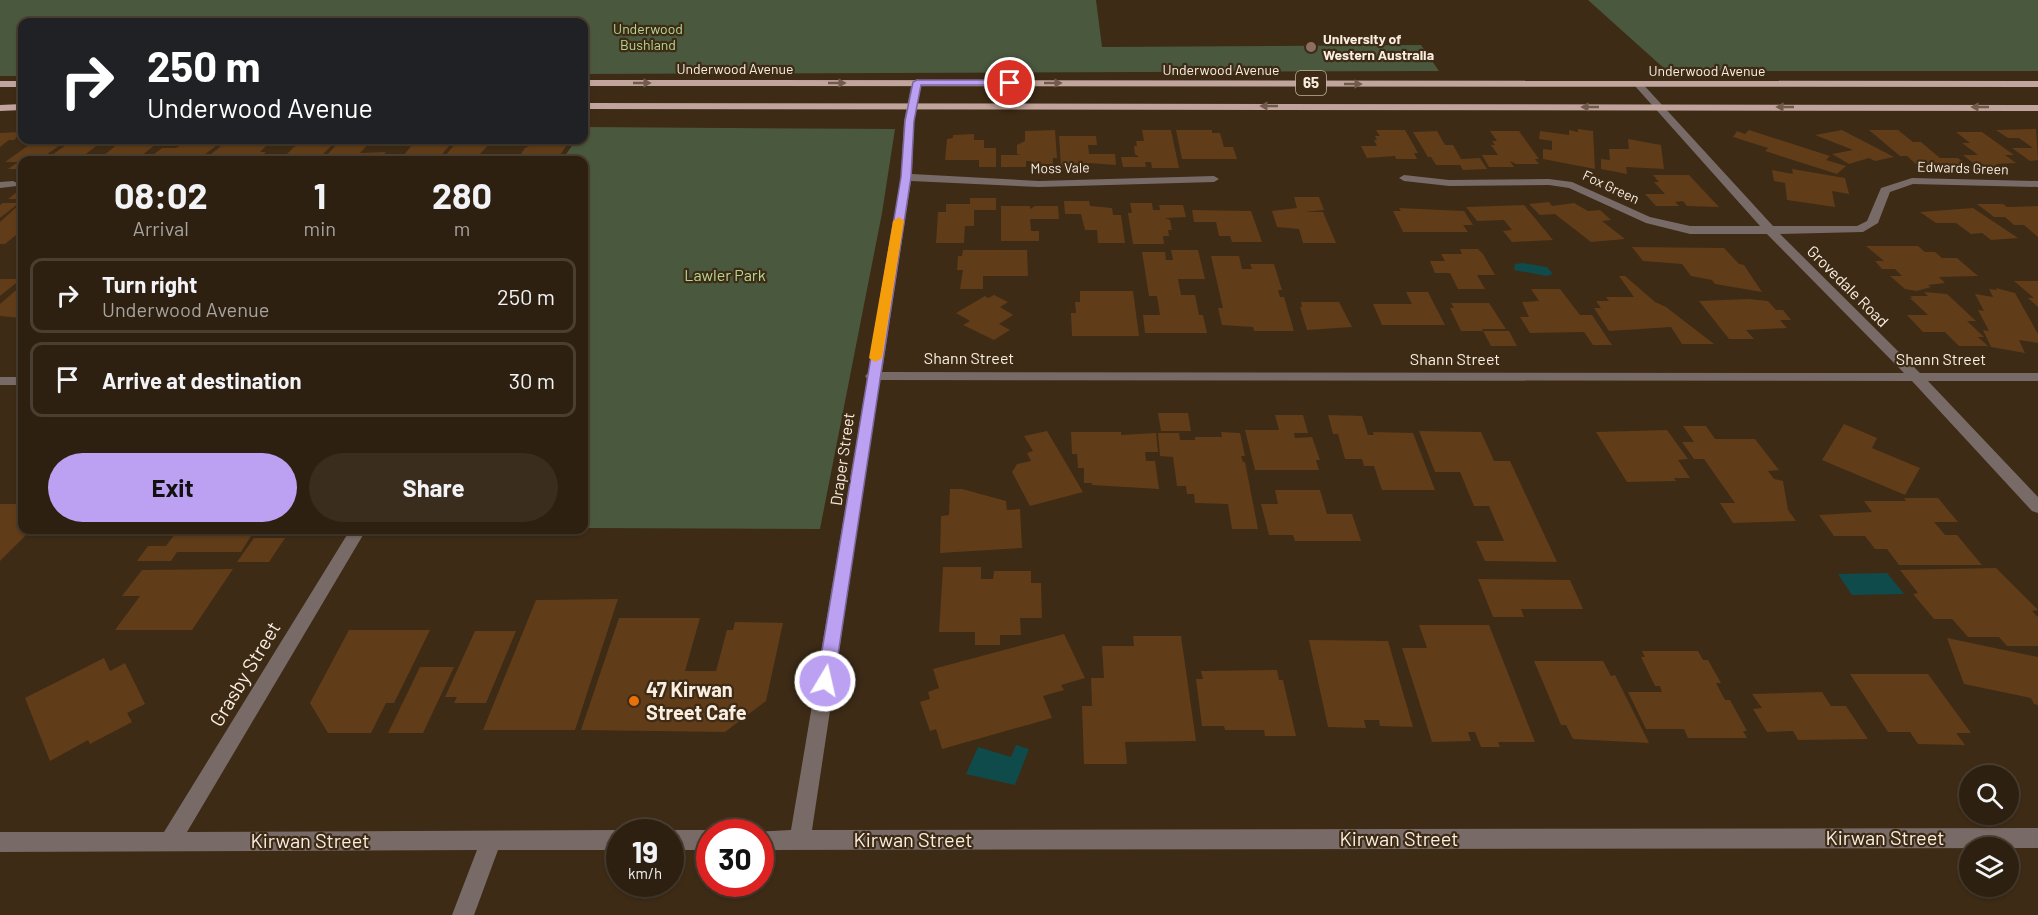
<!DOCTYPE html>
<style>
:root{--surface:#2e2010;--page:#3a2d1e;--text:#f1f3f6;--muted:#a7a39f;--line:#493e30;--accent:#bca0f2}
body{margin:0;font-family:Barlow,sans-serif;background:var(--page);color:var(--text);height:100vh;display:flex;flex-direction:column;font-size:22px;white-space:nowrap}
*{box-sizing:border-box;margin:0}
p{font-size:20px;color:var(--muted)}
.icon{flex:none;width:33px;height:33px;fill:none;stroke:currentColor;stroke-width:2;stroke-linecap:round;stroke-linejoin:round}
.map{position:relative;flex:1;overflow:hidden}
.sheet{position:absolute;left:18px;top:156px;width:570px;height:378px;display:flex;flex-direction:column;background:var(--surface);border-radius:12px;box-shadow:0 2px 4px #0004,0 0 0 2px var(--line)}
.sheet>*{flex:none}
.banner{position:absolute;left:18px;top:18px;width:570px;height:126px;border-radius:12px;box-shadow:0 2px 4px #0004,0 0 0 2px var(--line);background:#202124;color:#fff;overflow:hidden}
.controls{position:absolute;left:1959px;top:765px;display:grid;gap:12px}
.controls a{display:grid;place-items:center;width:60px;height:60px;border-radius:50%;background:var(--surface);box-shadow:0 2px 4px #0004,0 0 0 2px var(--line);font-size:30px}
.speed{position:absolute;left:606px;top:819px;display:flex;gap:12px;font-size:30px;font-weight:700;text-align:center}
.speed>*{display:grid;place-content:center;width:78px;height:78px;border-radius:50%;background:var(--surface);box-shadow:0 2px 4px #0004,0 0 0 2px var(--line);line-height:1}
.speed small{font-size:15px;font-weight:400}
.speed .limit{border:9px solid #d22;background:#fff;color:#111}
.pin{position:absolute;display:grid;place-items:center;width:51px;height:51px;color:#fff;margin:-26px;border:3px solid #fff;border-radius:50%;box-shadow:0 2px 6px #0007}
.me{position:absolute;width:66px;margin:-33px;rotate:9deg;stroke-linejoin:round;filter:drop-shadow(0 0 4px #0008)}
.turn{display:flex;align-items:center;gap:21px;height:126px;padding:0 30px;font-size:27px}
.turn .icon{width:78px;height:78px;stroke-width:2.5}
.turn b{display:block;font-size:42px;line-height:51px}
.eta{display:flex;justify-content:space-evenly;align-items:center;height:102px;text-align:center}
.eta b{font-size:36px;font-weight:700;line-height:42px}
.primary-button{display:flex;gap:12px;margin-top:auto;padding:12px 30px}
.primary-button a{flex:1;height:69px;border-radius:36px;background:var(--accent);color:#111;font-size:24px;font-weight:700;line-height:69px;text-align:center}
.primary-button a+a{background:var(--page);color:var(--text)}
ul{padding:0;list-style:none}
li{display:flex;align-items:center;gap:18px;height:75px;margin:0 12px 9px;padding:0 18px;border:3px solid var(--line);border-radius:12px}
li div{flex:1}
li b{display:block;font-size:22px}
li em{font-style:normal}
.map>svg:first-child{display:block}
.green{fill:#4a583e}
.water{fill:#104b4b}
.building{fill:#613c18}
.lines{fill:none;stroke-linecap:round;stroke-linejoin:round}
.street{fill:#786a66;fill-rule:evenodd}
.primary{fill:#c1a49c;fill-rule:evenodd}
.oneway{fill:#725b4c}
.route{fill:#bca0f2;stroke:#7a689d;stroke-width:1.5}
.slow{fill:#f59e0b}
.education-dot{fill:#8d6e63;stroke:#3d2b16;stroke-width:2}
.food-dot{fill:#e8710a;stroke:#3d2b16;stroke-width:2}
.labels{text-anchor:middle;stroke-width:4.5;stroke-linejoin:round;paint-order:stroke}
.far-park-label{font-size:14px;fill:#b5d992;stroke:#3d2b16}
.far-poi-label{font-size:14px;font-weight:bold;fill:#faeee1;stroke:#3d2b16;text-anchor:start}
.far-street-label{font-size:14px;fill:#faeee1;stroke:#3d2b16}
.shield{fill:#3d2b16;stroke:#c1b4a4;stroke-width:1.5}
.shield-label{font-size:15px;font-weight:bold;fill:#faeee1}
.park-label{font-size:16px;fill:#b5d992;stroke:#3d2b16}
.street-label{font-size:16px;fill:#faeee1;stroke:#3d2b16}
.near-street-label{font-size:20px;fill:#faeee1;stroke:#3d2b16}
.near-poi-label{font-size:20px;font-weight:bold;fill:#faeee1;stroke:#3d2b16;text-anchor:start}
</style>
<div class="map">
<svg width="2038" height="915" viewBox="0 0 2038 915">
<rect width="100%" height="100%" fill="#3d2b16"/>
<g class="green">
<polygon points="0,0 1096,0 1102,47 1421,45 1439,71 584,74 584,22 22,22 22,76 0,76"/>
<polygon points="1588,0 2038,0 2038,71 1667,71"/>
<polygon points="585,127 895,129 882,213 820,529 584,528 584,160 562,160 576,140 584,140"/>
</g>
<g class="water">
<polygon points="1523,263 1547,267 1553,274 1547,276 1514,270 1515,264"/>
<polygon points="1887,573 1904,594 1852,595 1838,574"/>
<polygon points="1016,745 1029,749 1015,785 966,774 978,747 1011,757"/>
</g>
<g class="building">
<polygon points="1578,129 1593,131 1595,169 1543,159 1543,149 1552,150 1552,141 1539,139 1540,131 1569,135 1569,130 1578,132"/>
<polygon points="2036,129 2038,160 2030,161 2012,148 2033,148 2019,138 2008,138 1996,130"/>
<polygon points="1055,130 1057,158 1053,158 1053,164 1031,164 1031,161 1026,161 1026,167 1001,167 1001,155 1021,155 1017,154 1017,145 1025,141 1025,131"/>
<polygon points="1142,130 1171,130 1179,168 1152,168 1151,162 1145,162 1146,167 1123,167 1121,157 1139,157 1135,154 1134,146 1137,146 1136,141 1144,141"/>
<polygon points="1176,130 1212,130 1212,133 1220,133 1224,147 1233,147 1237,159 1182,159"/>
<polygon points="1376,130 1405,130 1418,153 1414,153 1417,159 1396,159 1395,156 1367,158 1361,146 1377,146 1374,140 1377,140 1375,136 1380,136"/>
<polygon points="1749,130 1830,156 1826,160 1846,166 1837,174 1765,151 1768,148 1733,137 1737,131 1745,134"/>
<polygon points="1842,130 1894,157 1875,161 1869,158 1849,164 1832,154 1853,150 1815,135"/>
<polygon points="1869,130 1898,130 1913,142 1921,142 1940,158 1958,158 1972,169 1917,165 1907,156 1900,156"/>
<polygon points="1437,131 1445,145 1453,145 1461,159 1480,158 1487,169 1463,170 1460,165 1436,165 1431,157 1428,157 1413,132"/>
<polygon points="1490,131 1519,131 1539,159 1535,159 1539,164 1516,164 1510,161 1514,167 1489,167 1482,155 1498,155 1491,145 1495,145 1492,141 1497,141"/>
<polygon points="22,132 14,140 9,140 0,147 0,133"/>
<polygon points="1956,132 1982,132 2014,155 2005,155 2016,163 1996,164 2000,167 1978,167 1963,155 1978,155 1962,143 1970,143"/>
<polygon points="974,134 974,140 984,140 984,148 996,148 996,167 979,167 979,160 945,160 947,139 953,138 953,135"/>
<polygon points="1059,136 1096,136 1097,145 1088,145 1089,154 1115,154 1116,165 1089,163 1089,167 1061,167"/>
<polygon points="1628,139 1661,145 1664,169 1626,167 1627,174 1601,169 1601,159 1610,160 1609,149 1629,149"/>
<polygon points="36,140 67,140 39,160 22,160 22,169 8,169 18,162 5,162"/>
<polygon points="73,140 104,140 78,160 45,160"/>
<polygon points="136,140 161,140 141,156 135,156 130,160 98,160 119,143 131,143"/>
<polygon points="189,140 224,140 197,160 176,160 181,156 149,158 162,148 176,148"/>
<polygon points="241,140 258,140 254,143 269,143 260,152 266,152 257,160 233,160 239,155 235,155 228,160 204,160 226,142 238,142"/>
<polygon points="308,140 337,140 317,160 264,160 270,154 286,155 294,147"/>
<polygon points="341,140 372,140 360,153 386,152 379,160 322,160"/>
<polygon points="416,140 454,140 437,160 383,160 388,155 404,155"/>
<polygon points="458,140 493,140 479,155 502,154 498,160 442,160"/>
<polygon points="542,140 570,140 557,160 501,160 502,158 518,158 525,148"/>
<polygon points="1792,169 1845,178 1849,194 1832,191 1835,207 1787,200 1785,183 1774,181 1772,170 1793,174"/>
<polygon points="1653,175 1689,175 1719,207 1687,206 1683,201 1675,202 1679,206 1656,206 1645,194 1665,194 1654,182 1659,182"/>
<polygon points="22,188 22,199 8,199"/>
<polygon points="1294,197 1319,197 1324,210 1305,212 1323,212 1336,243 1303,243 1299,229 1277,227 1272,211 1297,208"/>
<polygon points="970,198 996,198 996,210 974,210 974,226 965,226 964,243 936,243 938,212 946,212 946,204 970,204"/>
<polygon points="1064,201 1089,201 1090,206 1112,208 1113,215 1121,215 1125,243 1098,243 1097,230 1085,230 1081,214 1065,214"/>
<polygon points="22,202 22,235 16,235 5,244 0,244 0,222"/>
<polygon points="1549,202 1552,206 1574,203 1588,211 1600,210 1611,220 1602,221 1625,239 1591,242 1555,214 1540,215 1529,204"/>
<polygon points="3,203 19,203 0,218 0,205"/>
<polygon points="1130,203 1152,203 1153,210 1160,210 1159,205 1183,205 1186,217 1165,218 1170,220 1172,230 1168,230 1169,236 1163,236 1164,244 1133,244 1128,213 1132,213"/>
<polygon points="1977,204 2003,204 2007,207 2038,206 2038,237 2024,225 2014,225 2005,217 1994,217"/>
<polygon points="1524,205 1553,240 1512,242 1503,231 1512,230 1504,220 1477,221 1466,207"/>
<polygon points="1001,206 1030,206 1030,209 1035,206 1058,206 1059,219 1030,219 1031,231 1039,231 1039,241 1001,241"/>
<polygon points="1399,208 1464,211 1473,225 1463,225 1468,232 1403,232 1393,211 1401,211"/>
<polygon points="1973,208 2018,238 1991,240 1982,233 1971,234 1956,223 1936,223 1920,212"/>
<polygon points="1192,210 1251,211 1262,242 1232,242 1230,236 1219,236 1216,222 1194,222"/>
<polygon points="1866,246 1918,246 1925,252 1935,252 1942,258 1957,258 1978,276 1939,277 1945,283 1928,285 1931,287 1917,291 1905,289 1890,276 1902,276 1895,269 1882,269 1875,261 1884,261"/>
<polygon points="1632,247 1724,248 1739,264 1744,265 1762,292 1715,284 1712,280 1691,276 1682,264 1643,261"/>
<polygon points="1460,249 1478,249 1483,254 1495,275 1477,275 1485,289 1458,289 1450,273 1435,273 1430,261 1445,261 1441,254 1462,254"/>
<polygon points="963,250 1027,250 1028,276 983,276 983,289 960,289 963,270 957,270 958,256 962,256"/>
<polygon points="1171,250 1198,250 1205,279 1178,279 1181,295 1195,295 1199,315 1203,315 1207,333 1145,333 1143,315 1160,315 1157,296 1149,296 1142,252 1165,252 1166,260 1173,260"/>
<polygon points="1211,256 1239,256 1242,269 1252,269 1250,264 1274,264 1282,290 1278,290 1280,297 1284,297 1294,331 1254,331 1253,327 1222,325 1218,308 1223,308"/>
<polygon points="1619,276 1625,276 1655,302 1666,307 1714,344 1682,344 1671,327 1609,331 1594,308 1601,308 1596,301 1609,301 1606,297 1634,297"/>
<polygon points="0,279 21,279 0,296"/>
<polygon points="2014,281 2038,281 2038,307 2028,298 2034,298"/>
<polygon points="1996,288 2015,293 2038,334 2038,343 2019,340 2025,353 1991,347 1983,330 1989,331 1978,310 1984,311 1975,294 1993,297 1989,289 1997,290"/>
<polygon points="1531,289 1560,289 1580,315 1592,315 1612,345 1593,345 1584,332 1530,333 1520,317 1529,317 1522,302 1539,301"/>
<polygon points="15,291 22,291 22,318 0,316 0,304"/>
<polygon points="1080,291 1133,291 1139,336 1072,336 1071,313 1076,313 1075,302 1080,302"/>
<polygon points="1406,292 1428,292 1445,325 1382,325 1373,304 1412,304"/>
<polygon points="1924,292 1947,294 1976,321 1967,321 1984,337 1978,337 1988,346 1959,346 1945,332 1923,332 1907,315 1928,315 1910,298 1913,298 1910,296 1928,296"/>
<polygon points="994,295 1008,302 1000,307 1013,315 999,324 1010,330 994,340 963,325 970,321 956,313 985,296 988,298"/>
<polygon points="1748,299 1768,301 1776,310 1783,310 1791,320 1780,320 1787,328 1746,330 1754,339 1729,339 1699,301"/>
<polygon points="1301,302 1339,302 1352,327 1307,330 1300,307 1302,307"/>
<polygon points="1451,303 1489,303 1506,329 1482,329 1483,331 1509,331 1517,346 1491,346 1483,331 1461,331 1450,308 1454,308"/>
<polygon points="1158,413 1188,413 1191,431 1161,431"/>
<polygon points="1275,415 1303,415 1308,433 1294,433 1295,438 1312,437 1320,460 1316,460 1319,470 1255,470 1245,430 1279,430"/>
<polygon points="1328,415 1362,416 1368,435 1374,435 1373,432 1413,433 1435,490 1382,490 1374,466 1364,466 1362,459 1345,459 1338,434 1333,434"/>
<polygon points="1844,424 1877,438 1872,448 1920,468 1905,495 1822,460"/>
<polygon points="1683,426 1706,426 1715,439 1755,439 1779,470 1768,471 1774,479 1783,481 1788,510 1796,521 1733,523 1720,503 1735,503 1704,459 1694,459 1682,442 1694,442"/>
<polygon points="1667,430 1688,459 1678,460 1690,478 1674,478 1676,481 1627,482 1596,432"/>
<polygon points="1047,431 1083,492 1030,506 1012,472 1017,464 1031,461 1027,453 1033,451 1024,436"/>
<polygon points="1419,431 1481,432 1494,461 1510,461 1557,562 1485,561 1476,541 1504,541 1489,506 1474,506 1460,472 1435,472"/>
<polygon points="1071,432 1121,432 1121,435 1156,433 1158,452 1145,452 1146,461 1155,461 1159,489 1092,485 1092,483 1084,483 1084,468 1078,468 1077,454 1072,454"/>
<polygon points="1221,432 1240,433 1245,456 1241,456 1243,462 1245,462 1258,529 1232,529 1228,504 1195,503 1194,494 1187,494 1186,486 1177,486 1173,457 1160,456 1158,433 1179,433 1180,440 1195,440 1195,437 1222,437"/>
<polygon points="950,489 962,489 1006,501 1007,510 1020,509 1022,548 940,553 941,516 949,515"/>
<polygon points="1275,490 1320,490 1327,514 1352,514 1361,541 1295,541 1293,535 1269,535 1261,504 1278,504"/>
<polygon points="1904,498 1938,498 1958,522 1934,522 1945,535 1957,535 1982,565 1899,565 1887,549 1875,549 1865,536 1834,536 1819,515 1872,512 1864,501 1906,501"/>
<polygon points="22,500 22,530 31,530 0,561 0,504 19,504"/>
<polygon points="178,530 267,530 263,536 251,536 241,552 177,552 171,561 137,561 148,546 166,546"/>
<polygon points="254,538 285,538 269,562 237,562"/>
<polygon points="943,567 981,567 981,579 993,579 994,571 1031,571 1031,583 1041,583 1042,618 1020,618 1021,635 1000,635 1000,645 975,645 975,632 939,632"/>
<polygon points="1996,568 2038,610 2032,611 2038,617 2038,646 2007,646 1999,637 1968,637 1952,619 1934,619 1913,594 1918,593 1900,570"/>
<polygon points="233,569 192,630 115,630 140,596 122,596 142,570"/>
<polygon points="1478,579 1570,580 1583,609 1521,609 1524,617 1493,617"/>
<polygon points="618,599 575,730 483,730 536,600"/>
<polygon points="619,618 700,618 685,671 716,671 727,630 733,630 735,622 783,623 766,701 725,732 581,730"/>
<polygon points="1419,625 1489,625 1535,742 1498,742 1500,747 1481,747 1475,732 1468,732 1471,741 1432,742 1402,648 1427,648"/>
<polygon points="349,630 430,630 394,703 386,703 371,733 328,733 310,703"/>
<polygon points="475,631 516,631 486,703 454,703 457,697 445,697"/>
<polygon points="1064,634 1085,678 1061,685 1064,690 1043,696 1052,718 942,749 936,729 930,731 920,702 930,699 928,692 939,688 933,669"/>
<polygon points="1133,636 1181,636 1196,741 1125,742 1127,764 1084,764 1082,706 1092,706 1091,678 1104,678 1102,646 1134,646"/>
<polygon points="1947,638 2038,657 2038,705 2034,704 2031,698 1964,684"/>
<polygon points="1309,640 1388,641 1413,727 1380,726 1379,720 1364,720 1366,728 1328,727"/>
<polygon points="1642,651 1698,651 1703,660 1708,660 1721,683 1716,683 1725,700 1730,700 1747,731 1743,731 1747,738 1688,738 1684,729 1646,729 1628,692 1662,692 1660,686 1655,686 1641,657 1645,657"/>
<polygon points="104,658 110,671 125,663 145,704 127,713 132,722 90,744 88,740 50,761 25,698"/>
<polygon points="1534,661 1603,661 1611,676 1615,675 1649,743 1573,739 1566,725 1561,725"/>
<polygon points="420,667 454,667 423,733 388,733"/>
<polygon points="1277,670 1279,680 1283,680 1296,736 1265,736 1264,730 1225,730 1224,726 1202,726 1196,679 1203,679 1201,671"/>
<polygon points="1850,674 1928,674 1971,733 1956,733 1965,745 1918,744 1910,732 1888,732"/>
<polygon points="1822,692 1831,706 1846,706 1868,739 1798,740 1793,731 1767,732 1753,709 1762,708 1752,694"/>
</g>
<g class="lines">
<g class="street">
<polygon points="917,79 922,82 914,121 912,174 1039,181 1214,176 1219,179 1214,182 1039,187 911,181 882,372 1904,373 1767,234 1690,234 1646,223 1569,188 1549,185 1449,186 1404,181 1399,178 1404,175 1449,180 1549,179 1572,182 1650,217 1690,226 1760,226 1635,86 1635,82 1641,82 1773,226 1857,226 1867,221 1881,188 1912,178 2038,181 2038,187 1913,184 1890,192 1878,223 1863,232 1780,234 1920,373 2038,373 2038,381 1928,381 2038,497 2038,513 2032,511 1912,381 880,380 812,830 2038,828 2038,848 760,850 760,832 755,832 791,830 867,379 865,376 868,373 901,177 904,121 912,82"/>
<polygon points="13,181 19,184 17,186 0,188 0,182"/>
<rect x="0" y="377" width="22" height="8"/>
<polygon points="350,530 366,530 187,832 620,830 625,832 620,832 620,850 498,850 474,915 452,915 477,850 0,852 0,832 164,832"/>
<polygon points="670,830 710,830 715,832 710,832 710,850 670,850 670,832 665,832"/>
</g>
<g class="primary">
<polygon points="584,80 2038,81 2038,87 584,86"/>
<rect x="0" y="81" width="22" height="6"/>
<polygon points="584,103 2038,105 2038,111 584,109"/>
<polygon points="22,104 22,110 0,111 0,105"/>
</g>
</g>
<defs><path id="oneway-solid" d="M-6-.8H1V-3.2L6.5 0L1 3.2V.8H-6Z" transform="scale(1.5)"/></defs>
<g class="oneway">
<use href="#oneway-solid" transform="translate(642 83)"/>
<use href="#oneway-solid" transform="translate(837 83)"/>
<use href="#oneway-solid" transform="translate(1053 83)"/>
<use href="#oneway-solid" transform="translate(1353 84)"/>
<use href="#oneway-solid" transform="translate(1269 106) rotate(-180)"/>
<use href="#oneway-solid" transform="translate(1590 107) rotate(-180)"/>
<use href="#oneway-solid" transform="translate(1785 107) rotate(180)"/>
<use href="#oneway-solid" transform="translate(1980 107) rotate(-180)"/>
</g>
<polygon class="route" points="917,80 1010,80 1015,83 1010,85 921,85 914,121 911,177 834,681 831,686 819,686 817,681 901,177 905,121 913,82"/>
<polygon class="slow" points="899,217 904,221 882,358 875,362 869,358 893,221"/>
<circle class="education-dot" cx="1311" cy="47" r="6"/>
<circle class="food-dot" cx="634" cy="701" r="6"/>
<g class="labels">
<g class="far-park-label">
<text x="648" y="34">Underwood<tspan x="648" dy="16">Bushland</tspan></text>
</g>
<g class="far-poi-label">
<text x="1323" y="44">University of<tspan x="1323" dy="16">Western Australia</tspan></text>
</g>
<g class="far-street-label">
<text x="735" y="74">Underwood Avenue</text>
<text x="1221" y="75">Underwood Avenue</text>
<text x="1707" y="76">Underwood Avenue</text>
<text transform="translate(1060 168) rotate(-1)" y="5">Moss Vale</text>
<text transform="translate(1963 168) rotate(2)" y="5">Edwards Green</text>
<text transform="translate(1611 187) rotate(25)" y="5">Fox Green</text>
</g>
<rect class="shield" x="1296" y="71" width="30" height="24" rx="4.5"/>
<g class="shield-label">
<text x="1311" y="88">65</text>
</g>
<g class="park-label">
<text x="725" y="281">Lawler Park</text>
</g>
<g class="street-label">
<text transform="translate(1848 286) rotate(45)" y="6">Grovedale Road</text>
<text x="969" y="364">Shann Street</text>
<text x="1455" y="365">Shann Street</text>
<text x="1941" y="365">Shann Street</text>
<text transform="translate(842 459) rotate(-82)" y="6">Draper Street</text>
</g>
<g class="near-street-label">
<text transform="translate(245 674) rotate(-59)" y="7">Grasby Street</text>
<text x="1885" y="845">Kirwan Street</text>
<text x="1399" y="846">Kirwan Street</text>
<text x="913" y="847">Kirwan Street</text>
<text x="310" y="848">Kirwan Street</text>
</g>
<g class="near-poi-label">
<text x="646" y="697">47 Kirwan<tspan x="646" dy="23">Street Cafe</tspan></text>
</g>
</g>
</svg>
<div class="controls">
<a><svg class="icon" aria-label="search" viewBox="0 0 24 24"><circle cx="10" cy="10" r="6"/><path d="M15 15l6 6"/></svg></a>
<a><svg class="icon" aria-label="layers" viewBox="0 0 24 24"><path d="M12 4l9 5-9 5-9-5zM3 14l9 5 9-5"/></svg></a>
</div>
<div class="speed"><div>19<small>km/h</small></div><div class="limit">30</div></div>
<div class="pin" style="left:1010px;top:83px;background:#d93025"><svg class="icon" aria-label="arrive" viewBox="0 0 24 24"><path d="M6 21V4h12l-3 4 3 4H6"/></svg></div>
<svg class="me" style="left:825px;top:681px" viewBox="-20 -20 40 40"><circle r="17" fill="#bca0f2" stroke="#fff" stroke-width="3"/><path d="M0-11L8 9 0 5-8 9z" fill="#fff"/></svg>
<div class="banner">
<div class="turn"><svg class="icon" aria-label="right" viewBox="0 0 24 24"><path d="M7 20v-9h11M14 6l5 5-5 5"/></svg><div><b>250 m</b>Underwood Avenue</div></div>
</div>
<section class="sheet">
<div class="eta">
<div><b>08:02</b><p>Arrival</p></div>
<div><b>1</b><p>min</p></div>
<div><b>280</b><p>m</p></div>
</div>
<ul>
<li><svg class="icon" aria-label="right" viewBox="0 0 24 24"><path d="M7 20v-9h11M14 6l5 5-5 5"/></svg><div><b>Turn right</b><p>Underwood Avenue</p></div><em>250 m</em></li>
<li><svg class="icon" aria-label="arrive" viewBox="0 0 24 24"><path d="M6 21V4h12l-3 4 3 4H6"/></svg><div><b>Arrive at destination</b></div><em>30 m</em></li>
</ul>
<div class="primary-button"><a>Exit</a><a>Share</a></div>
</section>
</div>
